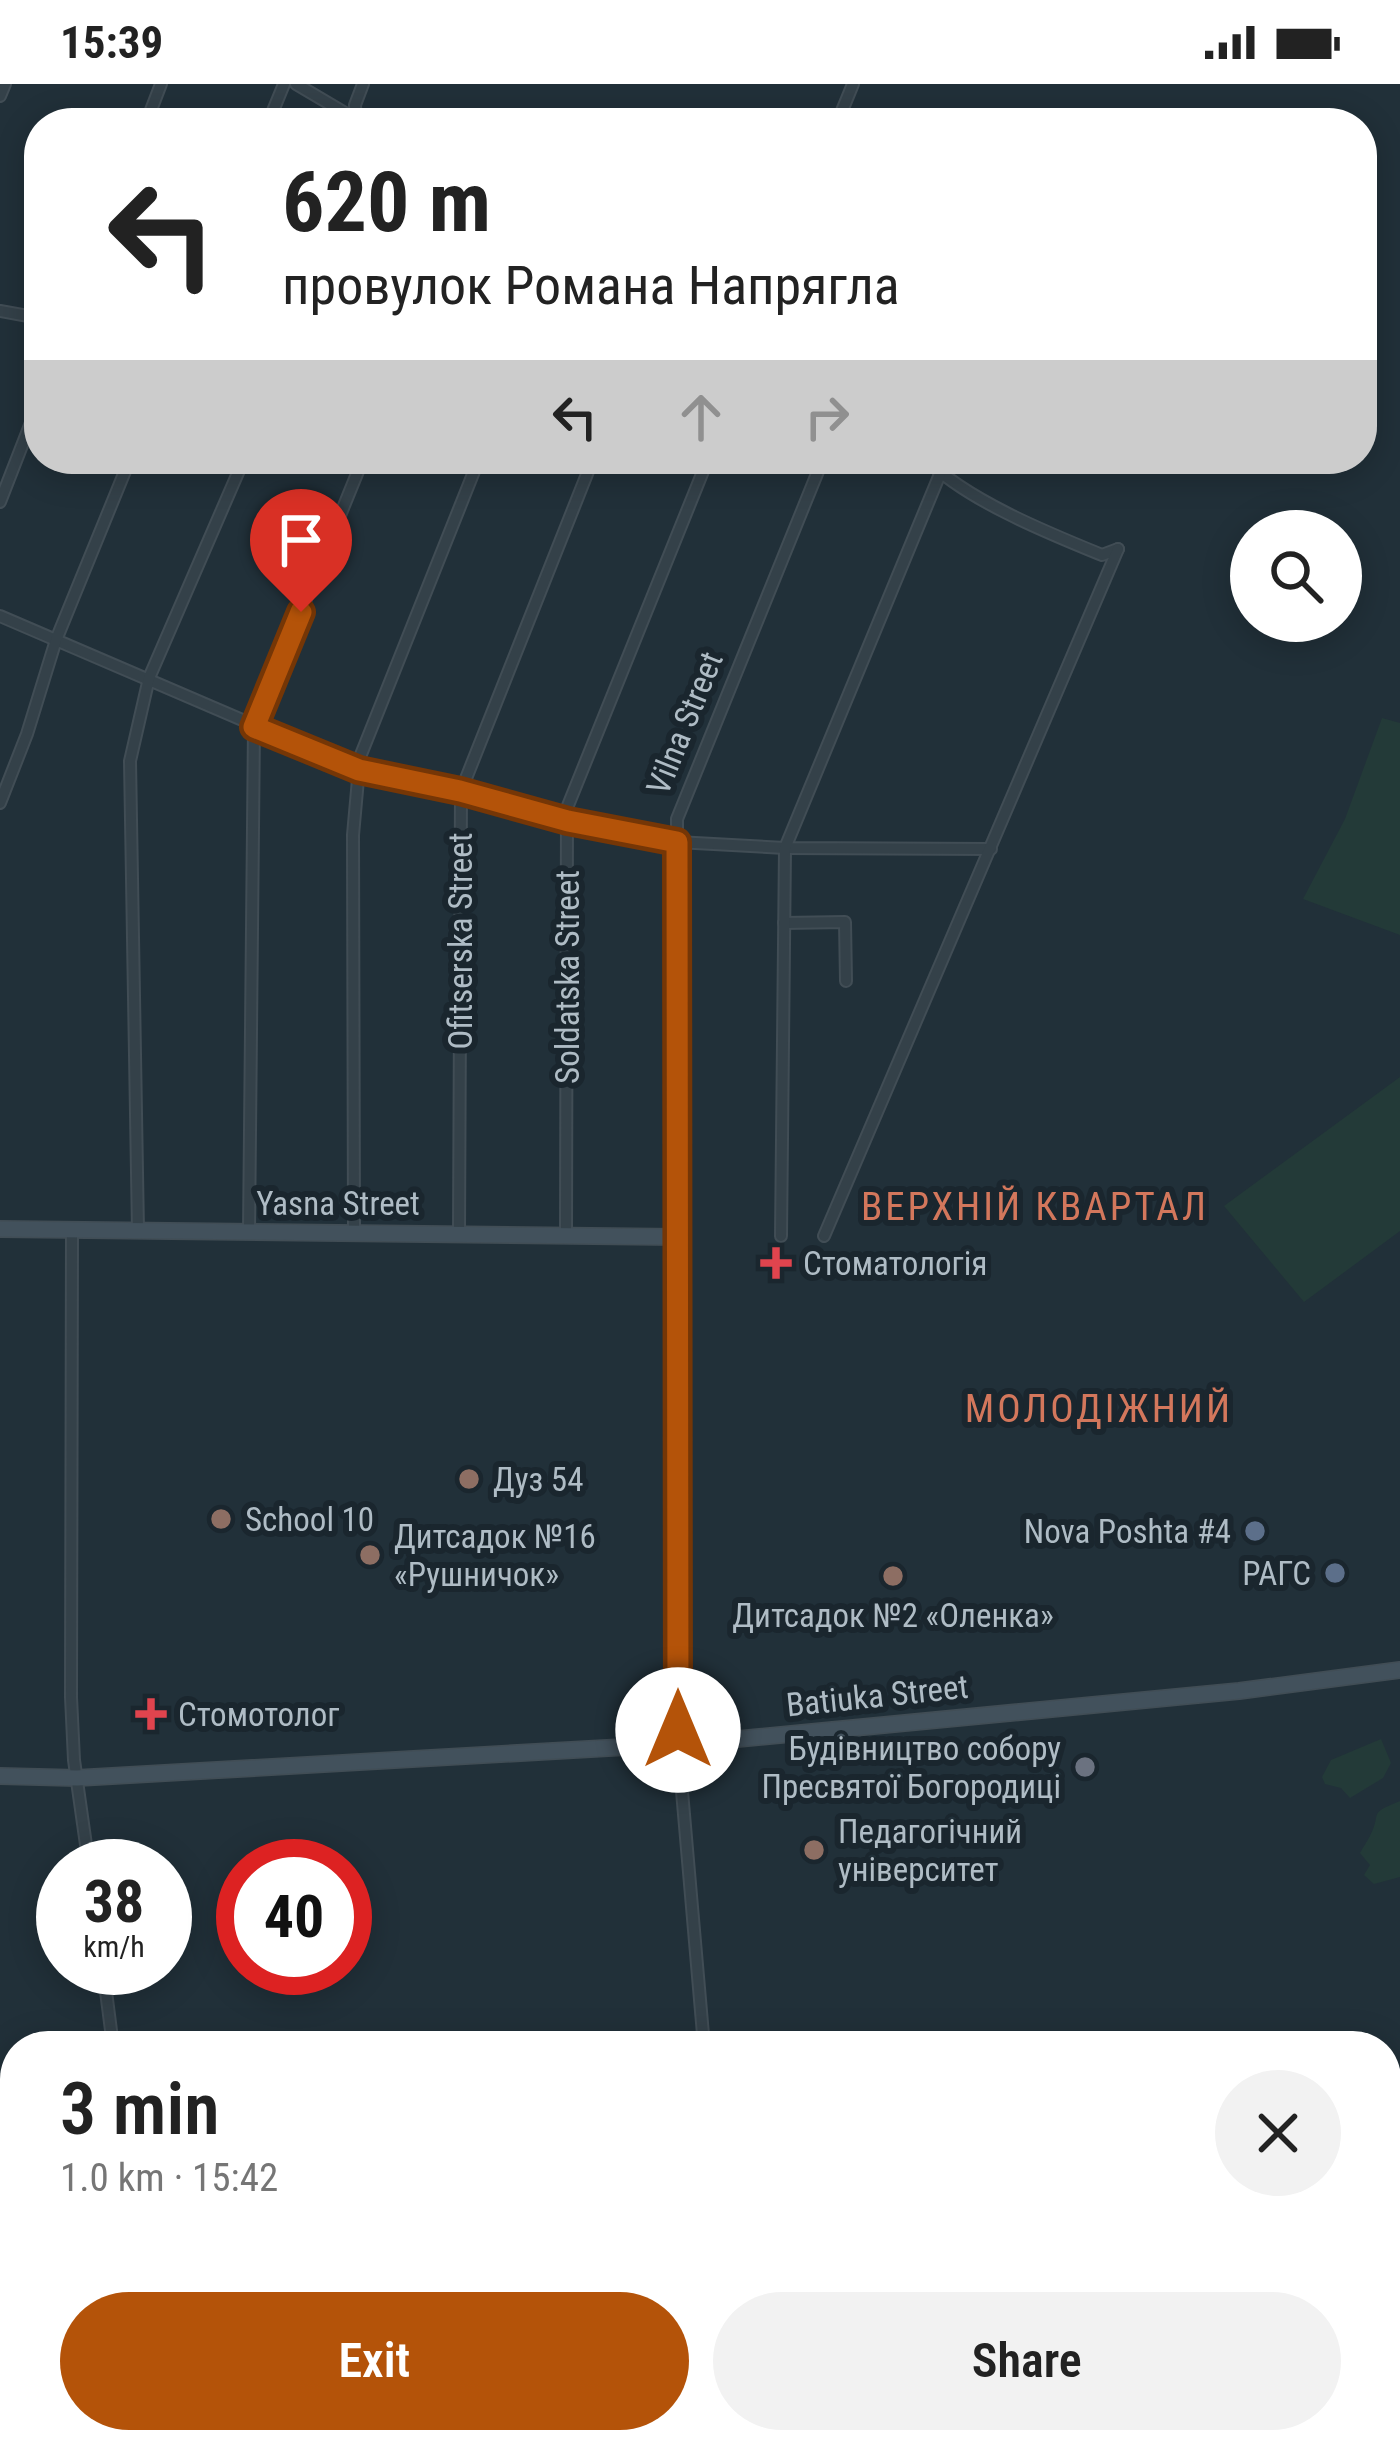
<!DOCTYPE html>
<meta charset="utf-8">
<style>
:root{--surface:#fff;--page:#f2f2f2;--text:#222;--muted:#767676;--accent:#b45309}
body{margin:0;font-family:"Roboto Condensed",sans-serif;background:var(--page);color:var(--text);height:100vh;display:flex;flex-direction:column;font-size:45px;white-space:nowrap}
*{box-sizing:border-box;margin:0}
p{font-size:39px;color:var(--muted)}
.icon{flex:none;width:66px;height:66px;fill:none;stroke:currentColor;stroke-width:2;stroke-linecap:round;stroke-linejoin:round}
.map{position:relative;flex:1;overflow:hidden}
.details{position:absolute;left:0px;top:1947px;width:1401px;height:423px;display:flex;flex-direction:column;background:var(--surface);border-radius:48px 48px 0 0;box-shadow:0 6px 30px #0003}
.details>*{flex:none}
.hud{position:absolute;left:24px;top:24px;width:1353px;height:366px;border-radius:48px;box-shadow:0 6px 30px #0003;background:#fff;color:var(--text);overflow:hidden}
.tools{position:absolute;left:1230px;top:426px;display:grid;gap:24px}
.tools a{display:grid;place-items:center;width:132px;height:132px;border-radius:50%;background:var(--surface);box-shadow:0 6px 30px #0003;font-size:60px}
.speed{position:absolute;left:36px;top:1755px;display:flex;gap:24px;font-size:60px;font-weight:700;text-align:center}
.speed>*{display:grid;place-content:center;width:156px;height:156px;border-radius:50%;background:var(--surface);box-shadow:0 6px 30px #0003;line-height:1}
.speed small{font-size:30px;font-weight:400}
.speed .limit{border:18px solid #d22;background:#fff;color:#111}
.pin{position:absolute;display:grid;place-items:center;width:102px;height:102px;color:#fff;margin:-123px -51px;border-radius:50% 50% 50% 0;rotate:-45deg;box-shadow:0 0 12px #0007}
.pin .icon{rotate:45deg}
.me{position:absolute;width:132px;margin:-66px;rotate:0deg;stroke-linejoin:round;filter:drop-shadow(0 0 9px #0008)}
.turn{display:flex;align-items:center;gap:42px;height:252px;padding:0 60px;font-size:54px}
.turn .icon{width:156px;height:156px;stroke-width:2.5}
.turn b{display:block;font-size:84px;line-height:102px}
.lanes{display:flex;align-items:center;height:114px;padding:0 60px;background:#0003;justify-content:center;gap:60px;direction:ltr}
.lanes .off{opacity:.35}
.round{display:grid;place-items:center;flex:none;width:126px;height:126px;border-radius:63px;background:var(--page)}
.overview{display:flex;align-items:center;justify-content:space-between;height:204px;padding:0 60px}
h1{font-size:72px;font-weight:600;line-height:90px}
.primary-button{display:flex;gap:24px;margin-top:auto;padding:24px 60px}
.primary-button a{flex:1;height:138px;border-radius:72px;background:var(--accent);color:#fff;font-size:48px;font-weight:600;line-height:138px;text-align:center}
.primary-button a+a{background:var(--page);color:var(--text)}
.status{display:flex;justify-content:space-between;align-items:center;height:84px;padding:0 60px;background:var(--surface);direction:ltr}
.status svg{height:33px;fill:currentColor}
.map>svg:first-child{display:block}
.green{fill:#233a38}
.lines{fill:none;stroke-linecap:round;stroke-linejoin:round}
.stream{stroke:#152936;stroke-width:3}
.street-casing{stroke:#414d55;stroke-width:14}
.secondary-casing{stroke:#414d55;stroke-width:18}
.street{stroke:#344149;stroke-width:10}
.secondary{stroke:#42515c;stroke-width:15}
.route-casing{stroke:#753606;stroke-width:30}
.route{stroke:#b45309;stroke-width:21}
.health-dot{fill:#e0444e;stroke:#1a262e;stroke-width:4.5}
.education-dot{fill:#8d6e63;stroke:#1a262e;stroke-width:4.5}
.service-dot{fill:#5c6f8a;stroke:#1a262e;stroke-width:4.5}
.worship-dot{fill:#6b7280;stroke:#1a262e;stroke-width:4.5}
.labels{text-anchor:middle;stroke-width:12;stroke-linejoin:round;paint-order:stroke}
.street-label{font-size:33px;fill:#afbcc5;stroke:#1a262e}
.poi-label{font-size:33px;fill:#afbcc5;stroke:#1a262e;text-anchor:start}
.quarter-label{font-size:39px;letter-spacing:3px;fill:#d3775c;stroke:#1a262e}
</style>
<div class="status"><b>15:39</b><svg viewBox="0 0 49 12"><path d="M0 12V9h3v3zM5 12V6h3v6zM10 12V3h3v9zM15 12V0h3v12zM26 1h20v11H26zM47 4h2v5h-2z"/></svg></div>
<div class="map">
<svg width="1400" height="2369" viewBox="0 0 1400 2369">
<rect width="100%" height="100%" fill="#213039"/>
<g class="green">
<polygon points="1382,634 1400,639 1400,851 1303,815 1345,735"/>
<polygon points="1400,993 1400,1147 1304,1218 1224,1122"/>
<polygon points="1381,1655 1391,1679 1383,1694 1350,1714 1341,1704 1325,1700 1322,1693 1331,1676"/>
<path d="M 1400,1717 L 1400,1793 L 1374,1800 L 1364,1791 L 1370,1781 L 1360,1769 C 1363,1763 1367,1758 1370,1752 C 1383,1727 1366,1731 1400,1717 Z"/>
</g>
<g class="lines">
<polyline class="stream" points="1052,2355 1077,2369"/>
<defs>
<g id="street">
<polyline points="296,0 362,39"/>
<polyline points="0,12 5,0"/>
<polyline points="356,36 355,21 363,0"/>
<polyline points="146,39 161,0"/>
<polyline points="268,39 284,0"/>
<polyline points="837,39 853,0"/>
<polyline points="0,227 39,234"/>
<path d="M 926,375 C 966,416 1048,449 1102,471 L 1118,465"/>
<polyline points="0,418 39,318"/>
<polyline points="0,532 359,686 461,707 568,737 677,758 785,764 991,765"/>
<polyline points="0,719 27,650 56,556 130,375"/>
<polyline points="784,839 845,838 846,897"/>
<polyline points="72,1145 71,1613 74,1676 89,1782"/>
<polyline points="138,1147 130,677 149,594 244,375"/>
<polyline points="354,1147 353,751 360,673 479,375"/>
<polyline points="249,1148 254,643 363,375"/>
<polyline points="459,1149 461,707 593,375"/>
<polyline points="566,1151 567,724 708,375"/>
<polyline points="781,1152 785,764 940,390"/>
<polyline points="824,1152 1118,465"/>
<polyline points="677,1153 677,735 823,375"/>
<polyline points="678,1661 704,1962"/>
<polyline points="103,1884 113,1962"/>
<polyline points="0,2202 15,2203"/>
<polyline points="164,2355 166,2369"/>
<polyline points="921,2355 921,2369"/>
<polyline points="450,2369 451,2355"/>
<polyline points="584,2369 585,2355"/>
<polyline points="739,2369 739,2355"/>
</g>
<g id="secondary">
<polyline points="0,1145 677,1153 678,1661"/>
<polyline points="0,1692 77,1694 696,1659 1239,1607 1400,1586"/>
</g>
</defs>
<use href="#street" class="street-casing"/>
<use href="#secondary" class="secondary-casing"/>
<use href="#street" class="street"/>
<use href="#secondary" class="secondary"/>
</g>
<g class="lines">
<defs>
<polyline id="route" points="301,528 254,643 359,686 460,707 568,737 677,758 678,1646"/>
</defs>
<use href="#route" class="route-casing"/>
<use href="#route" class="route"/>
</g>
<g class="health-dot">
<path d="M770 1161h12v12h12v12h-12v12h-12v-12h-12v-12h12z"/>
<path d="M145 1612h12v12h12v12h-12v12h-12v-12h-12v-12h12z"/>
</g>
<g class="education-dot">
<circle cx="469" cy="1395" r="12"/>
<circle cx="221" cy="1435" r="12"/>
<circle cx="370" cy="1471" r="12"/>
<circle cx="893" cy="1492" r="12"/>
<circle cx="814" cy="1766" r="12"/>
</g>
<g class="service-dot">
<circle cx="1255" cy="1447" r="12"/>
<circle cx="1335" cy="1489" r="12"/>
</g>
<circle class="worship-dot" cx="1085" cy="1683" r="12"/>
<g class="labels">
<g class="street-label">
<text transform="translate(684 639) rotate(-68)" y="12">Vilna Street</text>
<text transform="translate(460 857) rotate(-90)" y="12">Ofitserska Street</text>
<text transform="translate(567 893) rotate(-90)" y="12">Soldatska Street</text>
<text x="338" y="1131">Yasna Street</text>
<text transform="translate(877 1611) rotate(-6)" y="12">Batiuka Street</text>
</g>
<g class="poi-label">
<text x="803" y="1191">Стоматологія</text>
<text x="493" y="1407">Дуз 54</text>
<text x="245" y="1447">School 10</text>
<text x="1231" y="1459" text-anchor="end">Nova Poshta #4</text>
<text x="394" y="1464">Дитсадок №16<tspan x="394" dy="38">«Рушничок»</tspan></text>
<text x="1311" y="1501" text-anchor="end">РАГС</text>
<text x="893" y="1543" text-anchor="middle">Дитсадок №2 «Оленка»</text>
<text x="178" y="1642">Стомотолог</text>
<text x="1061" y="1676" text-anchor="end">Будівництво собору<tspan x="1061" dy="38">Пресвятої Богородиці</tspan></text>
<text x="838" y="1759">Педагогічний<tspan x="838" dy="38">університет</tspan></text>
</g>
<g class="quarter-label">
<text x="1035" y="1136">ВЕРХНІЙ КВАРТАЛ</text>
<text x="1099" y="1338">МОЛОДІЖНИЙ</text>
</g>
</g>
</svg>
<div class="tools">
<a><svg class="icon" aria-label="search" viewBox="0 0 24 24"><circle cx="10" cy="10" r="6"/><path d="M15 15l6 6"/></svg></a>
</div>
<div class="speed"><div>38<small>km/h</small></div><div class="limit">40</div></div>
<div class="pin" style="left:301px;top:528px;background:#d93025"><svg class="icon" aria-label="arrive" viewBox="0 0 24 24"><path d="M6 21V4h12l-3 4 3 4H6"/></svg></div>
<svg class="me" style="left:678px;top:1646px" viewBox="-20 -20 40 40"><circle r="19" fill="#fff"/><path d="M0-13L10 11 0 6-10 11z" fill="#b45309"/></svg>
<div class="hud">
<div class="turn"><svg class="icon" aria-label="left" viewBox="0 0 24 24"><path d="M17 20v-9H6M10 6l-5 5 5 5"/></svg><div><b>620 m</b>провулок Романа Напрягла</div></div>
<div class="lanes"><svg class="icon" aria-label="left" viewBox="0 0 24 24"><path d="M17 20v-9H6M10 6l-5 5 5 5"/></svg><svg class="icon off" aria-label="ahead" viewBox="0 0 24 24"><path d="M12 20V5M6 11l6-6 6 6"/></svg><svg class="icon off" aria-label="right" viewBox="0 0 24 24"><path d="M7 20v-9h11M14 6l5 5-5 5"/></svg></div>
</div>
<section class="details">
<div class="overview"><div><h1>3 min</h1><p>1.0 km · 15:42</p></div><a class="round"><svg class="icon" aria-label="close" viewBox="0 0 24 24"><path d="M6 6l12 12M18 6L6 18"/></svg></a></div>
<div class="primary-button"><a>Exit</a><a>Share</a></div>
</section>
</div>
